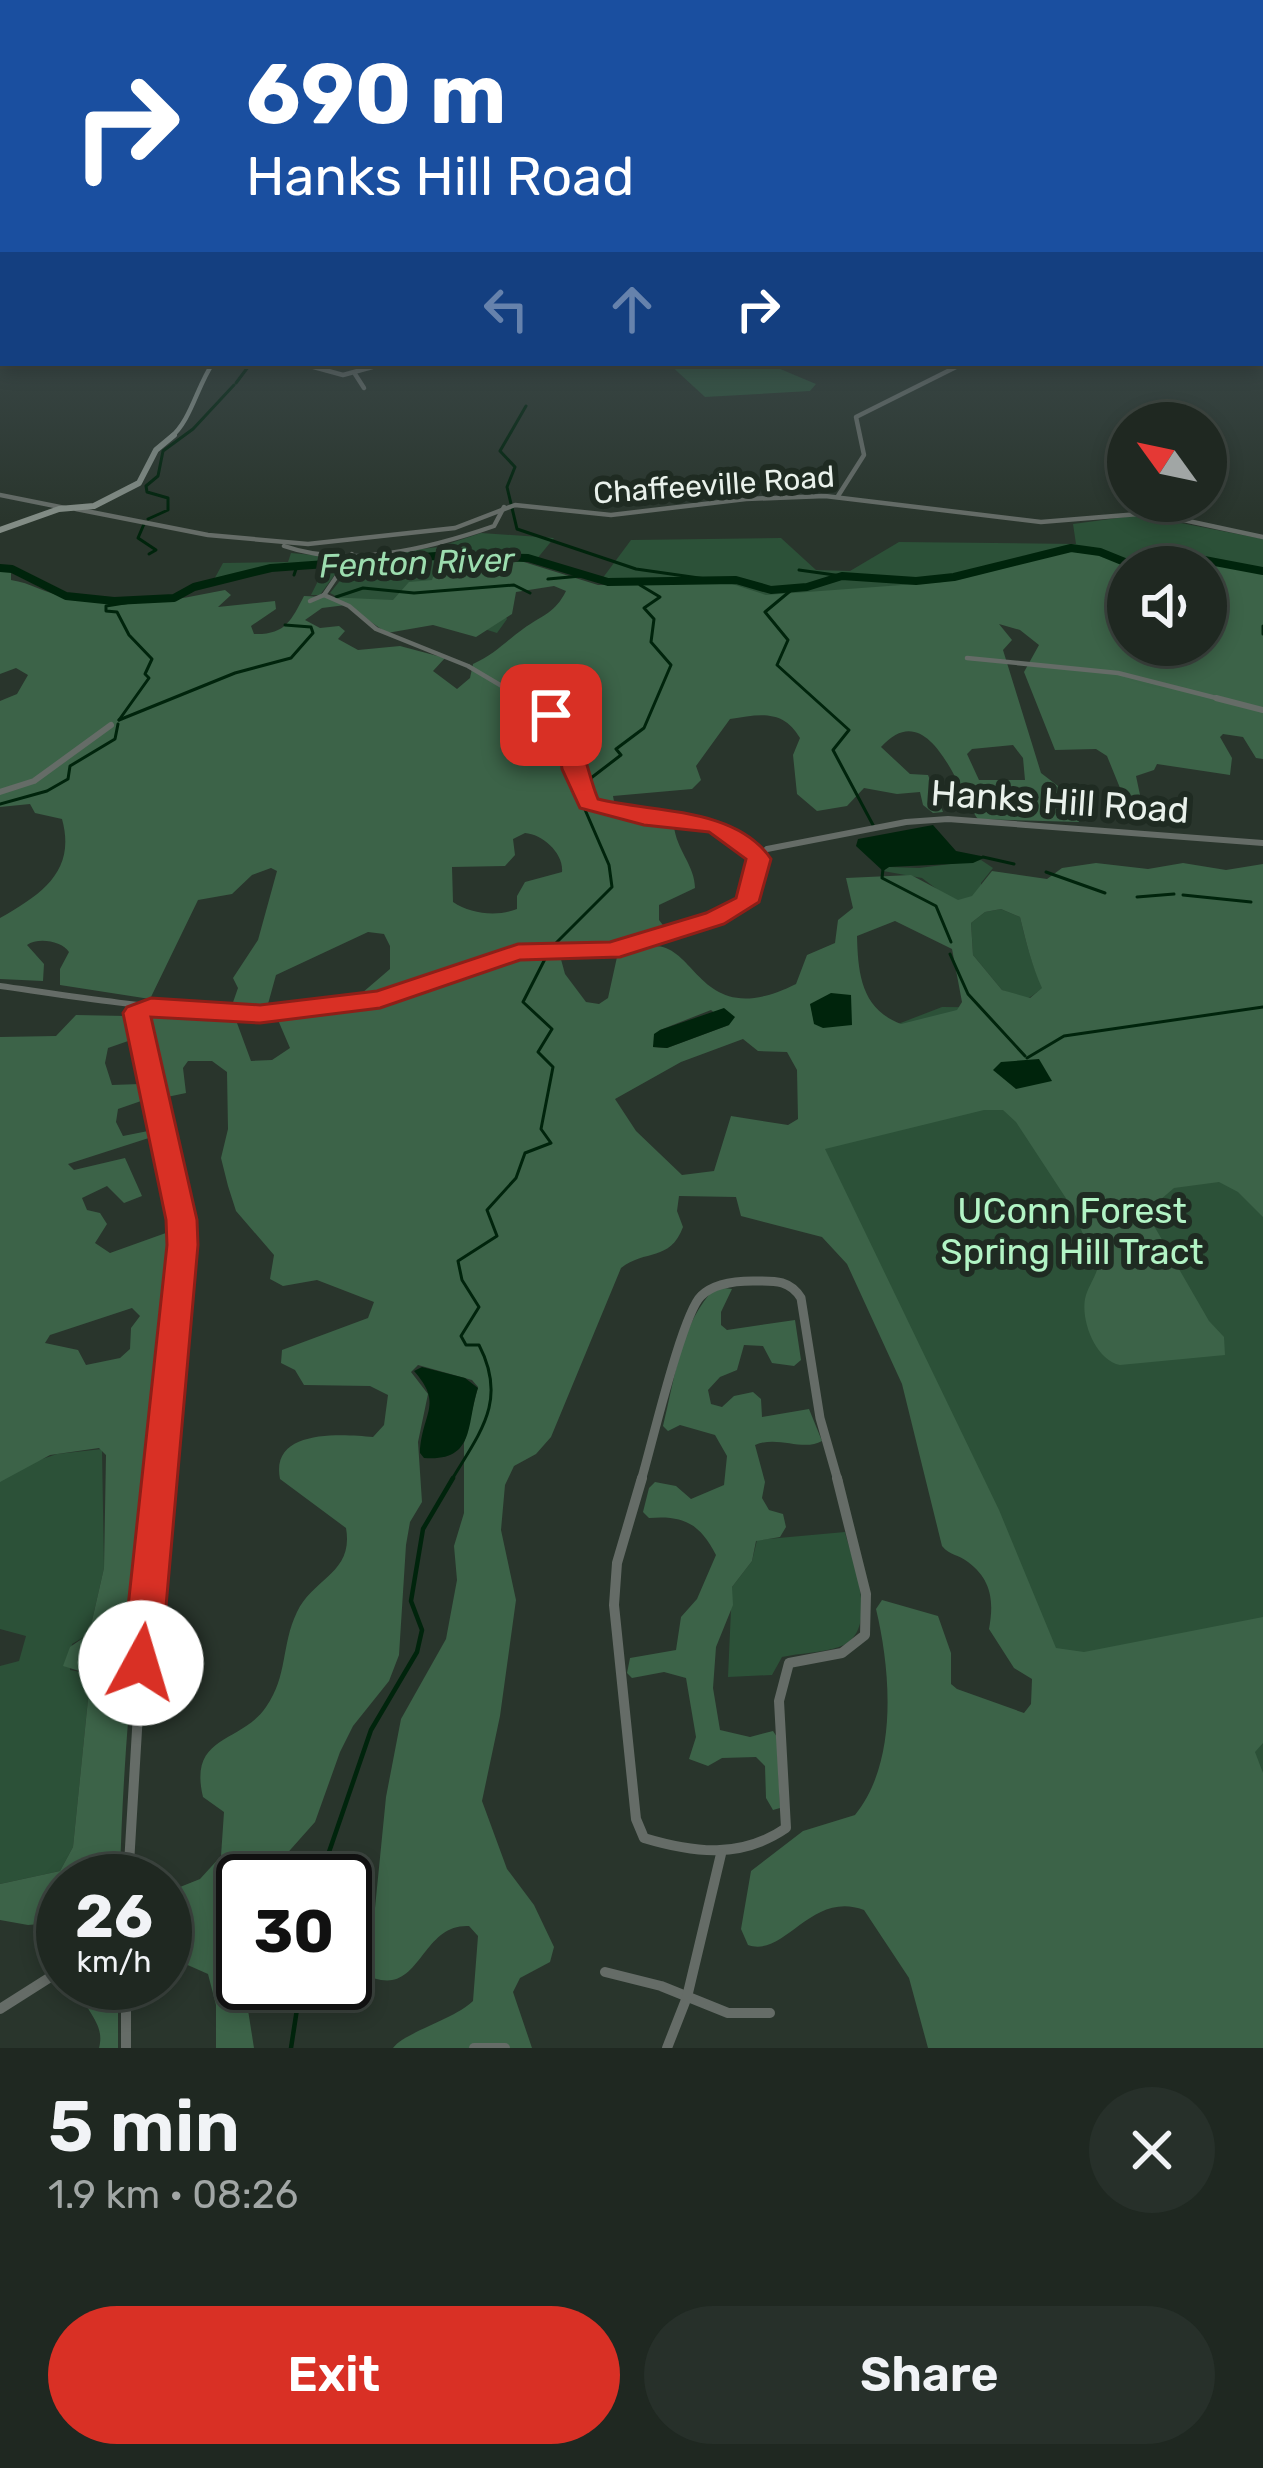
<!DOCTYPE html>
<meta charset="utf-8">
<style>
:root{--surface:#1f2821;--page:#27302a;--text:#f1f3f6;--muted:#a1a6a5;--line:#3c443f;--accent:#d93025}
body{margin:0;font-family:Rubik,sans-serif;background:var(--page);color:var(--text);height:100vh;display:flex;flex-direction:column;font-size:45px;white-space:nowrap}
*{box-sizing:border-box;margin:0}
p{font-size:39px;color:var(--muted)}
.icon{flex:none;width:66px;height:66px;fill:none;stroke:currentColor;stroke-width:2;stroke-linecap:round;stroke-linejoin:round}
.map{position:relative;height:2048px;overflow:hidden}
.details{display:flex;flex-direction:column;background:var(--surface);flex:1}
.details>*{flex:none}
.hud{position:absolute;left:0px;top:0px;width:1263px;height:366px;box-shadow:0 6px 18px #0003,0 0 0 3px var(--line);background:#1a4fa0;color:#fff;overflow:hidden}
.needle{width:78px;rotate:303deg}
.buttons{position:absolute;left:1107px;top:402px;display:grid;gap:24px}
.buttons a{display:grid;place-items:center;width:120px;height:120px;border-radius:50%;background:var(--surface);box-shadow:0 6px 18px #0003,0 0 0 3px var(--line);font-size:60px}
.speed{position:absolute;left:36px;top:1854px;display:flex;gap:24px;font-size:60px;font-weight:700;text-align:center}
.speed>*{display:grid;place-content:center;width:156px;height:156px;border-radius:50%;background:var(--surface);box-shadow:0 6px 18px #0003,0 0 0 3px var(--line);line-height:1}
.speed small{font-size:30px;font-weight:400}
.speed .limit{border:6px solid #111;border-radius:18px;background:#fff;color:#111}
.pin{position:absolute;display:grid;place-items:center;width:102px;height:102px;color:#fff;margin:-51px;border-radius:24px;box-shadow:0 6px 18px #0006}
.me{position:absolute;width:132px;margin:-66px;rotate:6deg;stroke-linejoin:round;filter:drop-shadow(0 0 9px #0008)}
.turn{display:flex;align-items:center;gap:42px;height:252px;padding:0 48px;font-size:54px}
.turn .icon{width:156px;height:156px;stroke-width:2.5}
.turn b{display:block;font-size:84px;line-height:102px}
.lanes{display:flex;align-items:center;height:114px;padding:0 48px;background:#0003;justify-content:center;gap:60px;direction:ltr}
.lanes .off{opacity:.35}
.round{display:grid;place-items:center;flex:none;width:126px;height:126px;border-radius:63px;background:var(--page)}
.summary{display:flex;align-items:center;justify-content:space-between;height:204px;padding:0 48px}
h1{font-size:72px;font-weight:600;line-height:90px}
.action{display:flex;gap:24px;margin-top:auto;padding:24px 48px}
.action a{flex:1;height:138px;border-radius:72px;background:var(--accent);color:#fff;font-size:48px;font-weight:600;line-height:138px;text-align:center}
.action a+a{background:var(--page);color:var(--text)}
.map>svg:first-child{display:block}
.green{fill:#2c5138}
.forest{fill:#3c6348;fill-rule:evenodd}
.water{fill:#00240c}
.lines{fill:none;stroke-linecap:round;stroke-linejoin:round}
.stream-far1{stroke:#00240c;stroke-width:3}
.stream{stroke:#00240c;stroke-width:4.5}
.river{stroke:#00240c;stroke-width:8}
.street-far3{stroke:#656c67;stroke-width:4.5}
.street-far2{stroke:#656c67;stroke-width:6}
.street-far1{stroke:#656c67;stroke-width:9}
.street{stroke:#656c67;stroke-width:10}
.secondary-far1{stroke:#828c85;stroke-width:4.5}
.secondary{stroke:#828c85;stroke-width:6}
.route{fill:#d93025;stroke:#8d1f18;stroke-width:3}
.labels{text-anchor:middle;stroke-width:12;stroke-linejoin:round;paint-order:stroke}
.far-street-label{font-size:30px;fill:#e9f1eb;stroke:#1f2b22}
.far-water-label{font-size:33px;font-style:italic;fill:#9cddaf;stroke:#1f2b22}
.street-label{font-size:36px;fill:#e9f1eb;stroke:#1f2b22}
.park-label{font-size:36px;fill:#b2f4c5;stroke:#1f2b22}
</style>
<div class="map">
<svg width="1263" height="2048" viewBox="0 0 1263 2048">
<rect width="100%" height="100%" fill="#29352c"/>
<g class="green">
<polygon points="668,363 766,363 816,384 810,391 705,397"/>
<polygon points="1140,515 1263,539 1263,598 1206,567 1128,567 1128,597 665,600 602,579 631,540 781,538 816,570 850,571 899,542 1076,544 1073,524"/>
<polygon points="481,533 554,538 536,560 477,556 507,619 497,633 462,622 369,620 357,607 330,593 360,556 439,547"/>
<polygon points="291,553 347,558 320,595 311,595 326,565 286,566 211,585 223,563 288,562"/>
<polygon points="981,860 993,868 981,883 981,897 954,902 922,878 883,871 889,867 919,868"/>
<path d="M 1001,909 L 1020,917 C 1026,942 1032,966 1043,988 L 1026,1000 L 1002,990 L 973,955 L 971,923 L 985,912 Z"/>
<polygon points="942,1007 1263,1010 1263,1929 1116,1896 1042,1616 841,1196 815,1124 820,1054"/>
<polygon points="102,1449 104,1568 89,1634 72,1644 70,1670 86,1673 90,1680 73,1847 60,1871 0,1884 0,1666 19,1661 26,1636 0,1629 0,1473 57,1454"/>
<path d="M 845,1532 C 852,1561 882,1632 839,1647 C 821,1653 800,1653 782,1657 L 772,1675 L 728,1677 L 732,1587 L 752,1561 L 757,1540 Z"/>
</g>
<g class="forest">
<path d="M 1080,548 L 1132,567 L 1128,567 L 1128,645 L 1206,645 L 1206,567 L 1157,567 L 1211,563 L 1263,572 L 1263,759 L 1256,758 L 1243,737 L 1223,734 L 1220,737 L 1232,758 L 1230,775 L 1157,764 L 1154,770 L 1136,776 L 1143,809 L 1129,810 L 1107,756 L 1096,749 L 1055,750 L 1024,672 L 1039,645 L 1020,630 L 999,624 L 1012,640 L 1003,650 L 1041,773 L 1071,796 L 1079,822 L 978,819 C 960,796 930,692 881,747 L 910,774 L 928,775 L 943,812 L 933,813 L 923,805 L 920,792 L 897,794 L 864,788 L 847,806 L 817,811 L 797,794 L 793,755 L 800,738 C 783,709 760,714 730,719 L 696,766 L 701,780 L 692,789 L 613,796 L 617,818 L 674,826 C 676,849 695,866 695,888 L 659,905 L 659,920 L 666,929 L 616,947 L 559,952 L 565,974 L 586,1002 L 599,1004 L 608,998 L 617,957 C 627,954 643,947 654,946 C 698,945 700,1032 796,984 L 807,955 L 835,943 L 838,920 L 853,908 L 846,878 L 911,875 L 958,900 L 972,896 L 992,871 L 1047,879 L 1062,868 L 1096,863 L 1148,869 L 1183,863 L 1226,870 L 1263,864 L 1263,1217 L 1238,1192 L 1219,1182 L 1174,1188 L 1146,1212 L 1209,1321 L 1224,1337 L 1225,1355 L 1120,1365 C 1096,1360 1081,1322 1085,1299 C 1087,1289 1094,1279 1097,1270 L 1073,1209 L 1016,1122 L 1003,1110 L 984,1110 L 825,1149 L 999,1510 L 1056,1648 L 1084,1652 L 1263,1617 L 1263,1743 L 1255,1752 L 1263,1773 L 1263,2048 L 928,2048 L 909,1978 L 864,1910 C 811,1890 785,1958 748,1945 L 741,1929 L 751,1871 L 803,1831 L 855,1815 C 898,1762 891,1672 876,1609 L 882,1600 L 938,1616 L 951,1653 L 951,1684 L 957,1689 L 1024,1713 L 1031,1704 L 1032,1679 L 1014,1668 L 989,1629 C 994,1602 992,1580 968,1562 C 958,1554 950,1556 942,1546 L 902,1384 L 847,1264 L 822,1237 L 741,1216 L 736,1197 L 679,1196 L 677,1211 L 683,1227 C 670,1262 645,1249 621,1268 L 551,1437 L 536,1454 L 514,1466 L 505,1485 L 501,1530 L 516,1600 L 500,1716 L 482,1801 L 507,1869 L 534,1905 L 554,1947 L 550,1962 L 520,1978 L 513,1992 L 532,2048 L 393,2048 C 405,2032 455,2019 473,2001 L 478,1936 L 469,1926 C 428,1924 422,1975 392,1980 C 383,1982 371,1977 363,1976 L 360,1968 L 374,1918 L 386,1797 L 401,1719 L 446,1639 L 457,1580 L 454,1546 L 464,1513 L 464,1443 L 478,1387 L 472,1380 L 418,1365 L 411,1372 L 428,1394 L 418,1442 L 422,1502 L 410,1522 L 406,1545 L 399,1655 L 389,1681 L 353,1726 L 340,1752 L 315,1822 L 283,1858 L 273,1881 L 243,1881 L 243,1983 L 253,1983 L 248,2010 L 254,2048 L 216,2048 L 216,2005 L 208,1974 L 165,1955 L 165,1893 L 200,1879 L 221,1856 L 224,1812 L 203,1797 C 188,1734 241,1744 266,1707 C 288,1676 281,1645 297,1612 C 313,1578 354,1573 346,1528 L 280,1479 C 270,1429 340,1434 373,1437 L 384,1425 L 388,1395 L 370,1386 L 304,1385 L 295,1370 L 281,1363 L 282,1350 L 368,1318 L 374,1302 L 317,1280 L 283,1286 L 270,1279 L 274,1255 L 236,1211 L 228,1186 L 221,1158 L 228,1129 L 227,1072 L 212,1061 L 188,1061 L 183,1068 L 186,1093 L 167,1097 L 143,1018 L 151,1012 L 237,1023 L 251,1061 L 272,1060 L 290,1048 L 278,1020 L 341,1011 L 390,969 L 390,946 L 384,934 L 368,932 L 276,975 L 268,1004 L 231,1008 L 238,988 L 233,978 L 258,940 L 277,871 L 271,868 L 252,875 L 232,894 L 198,900 L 150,999 L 60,985 L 60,969 L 69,952 C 62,941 38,937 27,945 L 44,964 L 43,981 L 0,979 L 0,918 C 44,893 76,870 62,819 L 35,813 L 30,804 L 0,807 L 0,701 L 17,694 L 28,675 L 16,668 L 0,674 L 0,572 L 11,572 L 11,580 C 31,583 45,593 65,597 C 120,610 171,601 225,590 L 231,595 L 218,607 L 275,601 L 276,609 L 251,626 L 254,634 C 285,635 291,621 304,596 L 393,600 L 409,582 L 432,580 L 439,559 L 511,558 L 598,585 L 729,583 L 766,595 L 943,582 ZM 554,586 L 566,591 C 555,613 544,614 523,629 C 506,641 494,655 473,664 L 470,678 L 457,689 L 433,671 L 445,658 L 400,646 L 358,650 L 338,639 L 345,631 L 339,626 L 320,628 L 305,620 L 322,608 L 346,605 L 387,633 L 433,625 L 476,637 L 512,614 L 516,592 ZM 1013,745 L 1023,758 L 1025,780 L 979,780 L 967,754 L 972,749 ZM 525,833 C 543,834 564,854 562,872 L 525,882 L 517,896 L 517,909 C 497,917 471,914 453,902 L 452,867 L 505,866 L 515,855 L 513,839 ZM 1001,909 L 1020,917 C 1026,942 1032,966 1042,988 L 1030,998 L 1002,990 L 973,955 L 971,923 L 985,912 ZM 895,921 L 952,949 L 962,1002 L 957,1010 L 901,1024 C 861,1009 858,973 857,936 ZM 711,1010 L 729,1025 L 667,1048 L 653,1047 L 660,1030 ZM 743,1039 L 758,1051 L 787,1052 L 797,1070 L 798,1119 L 788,1125 L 731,1116 L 714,1171 L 682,1175 L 636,1131 L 615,1099 L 681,1062 Z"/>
<path d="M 76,1015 L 126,1016 L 131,1040 L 108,1048 L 105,1063 L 112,1085 L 140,1084 L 144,1100 L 118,1109 L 116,1122 L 123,1136 L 153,1130 L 155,1136 L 68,1164 L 74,1170 L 125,1158 L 142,1196 L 124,1203 L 107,1186 L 82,1198 L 87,1210 L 100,1213 L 107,1224 L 95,1243 L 110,1253 L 177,1229 C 161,1446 124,1663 120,1881 L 63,1881 L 63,1922 L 28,1925 L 0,1920 L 0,1884 L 60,1871 L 73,1847 L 90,1680 L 86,1673 L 63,1666 L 70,1647 L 89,1634 L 104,1568 L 106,1455 L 99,1448 L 50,1455 L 0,1482 L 0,1037 L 56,1036 ZM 132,1308 L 140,1316 L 131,1328 L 130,1349 L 120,1358 L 86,1365 L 78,1350 L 45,1343 L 50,1335 Z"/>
<path d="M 716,1287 L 732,1289 L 721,1312 L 721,1325 L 727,1330 L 795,1320 L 801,1360 L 794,1366 L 772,1363 L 763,1346 L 744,1345 L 737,1370 L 720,1377 L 708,1390 L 711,1404 L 722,1407 L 734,1396 L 753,1392 L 761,1399 L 762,1417 L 809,1409 L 822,1441 C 803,1452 778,1435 755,1445 L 765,1482 L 762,1498 L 769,1510 L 783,1514 L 786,1527 L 780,1537 L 756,1541 L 752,1561 L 732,1587 L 733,1605 L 716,1647 L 713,1688 L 720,1730 L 750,1737 L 773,1731 L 777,1737 L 780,1808 L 773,1810 L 766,1798 L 765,1766 L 756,1757 L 722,1758 L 708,1766 L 689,1759 L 696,1737 L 686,1678 L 664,1672 L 632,1678 L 627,1673 L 630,1658 L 676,1650 L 681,1617 L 697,1599 L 716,1555 C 700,1524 684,1515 649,1518 L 643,1512 L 649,1488 L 655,1482 L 676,1486 L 691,1499 L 724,1485 L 727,1456 L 715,1435 L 680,1425 L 668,1431 L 663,1426 C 675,1379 680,1323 716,1287 Z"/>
<path d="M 93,1983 L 118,1983 L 118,2048 L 99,2048 C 106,2022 83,2012 83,1991 Z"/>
</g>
<g class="water">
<polygon points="933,825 956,851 986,857 973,863 889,867 883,871 856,846 858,839"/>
<polygon points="831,993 851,995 852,1025 823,1028 814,1024 810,1004"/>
<polygon points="724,1008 735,1017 729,1025 667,1048 653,1047 654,1034 660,1030"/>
<polygon points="1039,1059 1052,1081 1016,1089 993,1070 1001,1062"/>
<path d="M 422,1367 L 465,1378 L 478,1388 C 466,1424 476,1462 424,1458 L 420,1453 C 422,1412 444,1405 414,1371 Z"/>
</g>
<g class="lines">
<g class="stream-far1">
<polyline points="236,383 251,363"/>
<polyline points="526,406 500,451 515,467 507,487 517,529 636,569 713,580"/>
<polyline points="148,519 168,510 168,498 147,492 146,486 158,476 163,451 193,429 234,385"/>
<polyline points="144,524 138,538 156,550 149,554"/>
<polyline points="799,570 842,576"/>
<polyline points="294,575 297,566"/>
<polyline points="548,579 581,576"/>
<polyline points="795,587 765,612 788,640 777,665 849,730 833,750 873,825"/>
<polyline points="336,597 363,588 414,593 514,585 530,593"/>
<polyline points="1263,626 1263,634"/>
<polyline points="119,720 235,673 291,658 313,633 311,627 285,625"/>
<polyline points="119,720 149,678 145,674 152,659 129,635 117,612 106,611 106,606 137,601"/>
<polyline points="591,799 591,778 621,755 616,749 644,728 671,665 651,642 654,619 644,608 660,597 640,585"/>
<polyline points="0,804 47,791 68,779 70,766 115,739 118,724"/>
<polyline points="983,857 1014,864"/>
<polyline points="883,869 882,878 936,906 951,942"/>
<polyline points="1046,872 1105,893"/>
<polyline points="1183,895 1251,902"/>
<polyline points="1137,897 1174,894"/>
<polyline points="552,947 612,887 609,865 583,805"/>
<polyline points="950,954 968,994 1025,1056"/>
<polyline points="1027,1058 1064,1036 1263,1007"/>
<path d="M 451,1481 C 480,1432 508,1401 479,1345 L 466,1345 L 461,1336 L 479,1307 L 462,1280 L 458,1261 L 497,1236 L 487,1210 L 516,1178 L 525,1153 L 551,1143 L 541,1129 L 553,1067 L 538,1052 L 552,1029 L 523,1002 L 547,955"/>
</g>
<g class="stream">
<polyline points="319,1881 371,1730 417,1652 422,1630 411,1601 423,1529 453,1478"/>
<polyline points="291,2048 301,1983"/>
</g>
<polyline class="river" points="0,568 12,569 66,596 114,601 174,598 194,587 271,568 436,556 528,558 608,582 736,580 771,590 807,587 842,576 916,581 954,577 1071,548 1100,552 1137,567 1199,559 1263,571"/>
<g class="street-far3">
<polyline points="299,363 343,375 387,363"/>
<polyline points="355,374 364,388"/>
<polyline points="0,495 65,508"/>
<polyline points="838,496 864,455 856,417 964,363"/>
<polyline points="76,509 208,535 308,544 455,528 515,505 611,515 746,499 825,496 1041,522 1151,513 1263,537"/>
<path d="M 284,546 C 349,569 431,548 494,526 L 504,507"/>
<polyline points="324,595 349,606 376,629 468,666 527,701"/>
<polyline points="324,595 352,554"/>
<polyline points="310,601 324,595"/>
<polyline points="967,658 1118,673 1228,701"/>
</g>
<g class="street-far2">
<path d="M 522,698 C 578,731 564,751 589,803 L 724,830 L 758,859"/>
<polyline points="1216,698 1263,710"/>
<polyline points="0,792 34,781 111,725"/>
<path d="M 0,986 C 126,1004 255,1027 381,999 C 429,988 471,960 519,952 C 543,948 568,953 592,952 C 647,949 701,931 747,902 L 758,859 L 767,849 L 906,822 L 948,819 L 1263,843"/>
<polyline points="141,1008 136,1016 142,1041"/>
</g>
<g class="street-far1">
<polyline points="141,1038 182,1220 159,1481"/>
<path d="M 641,1481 C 651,1448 682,1314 701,1296 C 714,1283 735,1281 753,1281 C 773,1281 789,1279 801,1298 L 820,1418 L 838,1481"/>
</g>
<g class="street">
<path d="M 642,1478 L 617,1563 L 614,1605 L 636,1819 L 644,1838 C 694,1853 741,1859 786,1828 L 779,1701 L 789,1663 L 842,1653 L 865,1635 L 866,1594 L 837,1478"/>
<polyline points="128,1881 141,1663 160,1478"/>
<polyline points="605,1972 661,1986 728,2013 770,2013"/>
<polyline points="126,1983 126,2048"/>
<polyline points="0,2009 63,1969"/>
<polyline points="474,2048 505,2048"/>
<polyline points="667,2048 687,1997 721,1854"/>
</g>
<path class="secondary-far1" d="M 170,438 C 191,421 197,386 213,363"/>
<polyline class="secondary" points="0,530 59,509 94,506 139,483 156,450 174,435"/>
</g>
<linearGradient id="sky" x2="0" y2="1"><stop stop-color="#171d18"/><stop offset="0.45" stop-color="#435156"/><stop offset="1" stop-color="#435156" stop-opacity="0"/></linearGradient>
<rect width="1263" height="520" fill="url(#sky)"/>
<path class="route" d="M 551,708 C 583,723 585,769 598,799 C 655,813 736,807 771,859 L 759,902 L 724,924 L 620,957 L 520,960 L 380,1008 L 260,1023 L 151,1017 L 197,1220 L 198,1245 L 161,1663 L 155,1676 L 141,1682 L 127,1676 L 122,1663 L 167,1245 L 166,1220 L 123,1013 L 127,1007 L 151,998 L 260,1005 L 377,991 L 518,944 L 610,942 L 706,913 L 736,898 L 746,859 L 709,832 L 644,825 L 580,808 L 562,769 L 558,740 L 540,715 Z"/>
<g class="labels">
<g class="far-street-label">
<text transform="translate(714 485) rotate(-4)" y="10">Chaffeeville Road</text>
</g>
<g class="far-water-label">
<text transform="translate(417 562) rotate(-2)" y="12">Fenton River</text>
</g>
<g class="street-label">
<text transform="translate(1060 801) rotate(4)" y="13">Hanks Hill Road</text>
</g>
<g class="park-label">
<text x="1072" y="1223">UConn Forest<tspan x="1072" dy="41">Spring Hill Tract</tspan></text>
</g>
</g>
</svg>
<div class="buttons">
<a><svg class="needle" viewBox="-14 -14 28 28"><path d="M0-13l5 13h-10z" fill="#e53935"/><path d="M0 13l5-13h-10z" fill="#a1a6a5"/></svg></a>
<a><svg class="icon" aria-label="sound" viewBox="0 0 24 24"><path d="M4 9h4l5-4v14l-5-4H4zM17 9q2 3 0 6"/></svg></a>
</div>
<div class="speed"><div>26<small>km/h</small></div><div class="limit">30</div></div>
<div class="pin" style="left:551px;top:715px;background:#d93025"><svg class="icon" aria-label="arrive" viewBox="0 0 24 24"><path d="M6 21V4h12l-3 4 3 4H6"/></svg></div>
<svg class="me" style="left:141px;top:1663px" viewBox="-20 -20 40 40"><circle r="19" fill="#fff"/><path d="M0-13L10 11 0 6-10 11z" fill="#d93025"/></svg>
<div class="hud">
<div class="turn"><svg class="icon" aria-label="right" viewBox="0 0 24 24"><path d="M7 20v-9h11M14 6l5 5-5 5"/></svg><div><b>690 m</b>Hanks Hill Road</div></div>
<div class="lanes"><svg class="icon off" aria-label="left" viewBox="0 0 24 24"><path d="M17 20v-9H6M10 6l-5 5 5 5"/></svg><svg class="icon off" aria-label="ahead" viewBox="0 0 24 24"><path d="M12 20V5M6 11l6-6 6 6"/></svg><svg class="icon" aria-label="right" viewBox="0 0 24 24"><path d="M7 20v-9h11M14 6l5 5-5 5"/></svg></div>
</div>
</div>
<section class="details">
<div class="summary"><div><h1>5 min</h1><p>1.9 km · 08:26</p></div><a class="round"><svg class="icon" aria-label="close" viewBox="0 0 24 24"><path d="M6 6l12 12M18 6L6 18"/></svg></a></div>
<div class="action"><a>Exit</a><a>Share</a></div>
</section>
